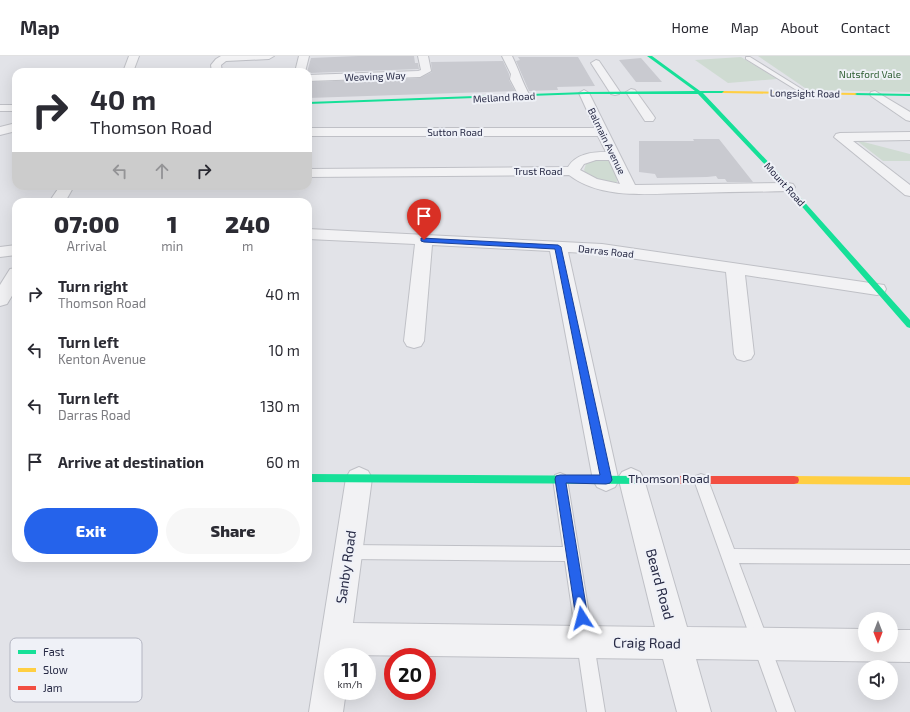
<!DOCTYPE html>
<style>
:root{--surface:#fff;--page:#f7f7f7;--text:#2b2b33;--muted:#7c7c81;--line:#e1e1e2;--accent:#2563eb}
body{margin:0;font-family:"Exo 2",sans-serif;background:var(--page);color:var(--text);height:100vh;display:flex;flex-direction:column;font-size:15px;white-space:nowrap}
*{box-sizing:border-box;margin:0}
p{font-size:13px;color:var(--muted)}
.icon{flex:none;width:22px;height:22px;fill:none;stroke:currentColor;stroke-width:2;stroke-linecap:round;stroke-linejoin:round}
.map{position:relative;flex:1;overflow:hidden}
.side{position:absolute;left:12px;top:142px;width:300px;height:364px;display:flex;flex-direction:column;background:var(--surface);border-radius:12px;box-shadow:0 4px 16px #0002}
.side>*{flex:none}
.guide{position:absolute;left:12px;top:12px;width:300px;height:122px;border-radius:12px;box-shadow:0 4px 16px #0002;background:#fff;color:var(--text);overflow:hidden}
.needle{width:26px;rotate:180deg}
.fabs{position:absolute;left:858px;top:556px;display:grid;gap:8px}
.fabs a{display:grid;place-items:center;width:40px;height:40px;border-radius:50%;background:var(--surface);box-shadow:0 4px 16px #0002;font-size:20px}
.speed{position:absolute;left:324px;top:592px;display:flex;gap:8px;font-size:20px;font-weight:700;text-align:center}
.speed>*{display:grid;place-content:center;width:52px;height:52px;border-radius:50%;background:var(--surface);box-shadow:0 4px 16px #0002;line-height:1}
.speed small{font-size:10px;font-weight:400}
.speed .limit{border:6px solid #d22;background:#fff;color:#111}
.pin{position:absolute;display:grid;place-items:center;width:34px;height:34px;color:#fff;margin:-41px -17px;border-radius:50% 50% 50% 0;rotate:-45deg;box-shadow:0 0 4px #0007}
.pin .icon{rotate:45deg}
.me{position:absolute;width:44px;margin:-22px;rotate:351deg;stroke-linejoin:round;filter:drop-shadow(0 0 3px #0008)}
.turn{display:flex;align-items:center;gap:14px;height:84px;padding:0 12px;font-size:18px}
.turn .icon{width:52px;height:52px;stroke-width:2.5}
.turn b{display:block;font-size:28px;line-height:34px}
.lanes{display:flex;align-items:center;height:38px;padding:0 12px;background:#0003;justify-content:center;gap:20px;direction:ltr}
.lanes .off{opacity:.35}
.eta{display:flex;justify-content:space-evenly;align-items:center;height:68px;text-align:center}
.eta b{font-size:24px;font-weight:800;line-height:28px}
.primary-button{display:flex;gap:8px;margin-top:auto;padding:8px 12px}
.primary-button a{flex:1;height:46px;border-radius:24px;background:var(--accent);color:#fff;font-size:16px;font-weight:800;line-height:46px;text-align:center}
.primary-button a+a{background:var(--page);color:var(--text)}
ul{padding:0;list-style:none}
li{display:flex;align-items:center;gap:12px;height:56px;padding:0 12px}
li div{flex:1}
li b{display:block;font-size:15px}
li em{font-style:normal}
header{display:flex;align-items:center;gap:24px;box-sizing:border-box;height:56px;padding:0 20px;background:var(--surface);border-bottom:1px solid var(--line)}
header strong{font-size:19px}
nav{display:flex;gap:22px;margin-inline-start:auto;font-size:14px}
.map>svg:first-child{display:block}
.green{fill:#cfdbd2}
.building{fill:#c9cad0}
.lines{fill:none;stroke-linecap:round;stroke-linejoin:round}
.lane-casing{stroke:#bfc0c6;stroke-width:2}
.street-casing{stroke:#bfc0c6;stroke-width:2}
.lane{fill:#f2f2f4;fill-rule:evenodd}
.street{fill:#f2f2f4;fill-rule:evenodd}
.fast{fill:#16e098;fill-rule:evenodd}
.slow{fill:#ffcf43;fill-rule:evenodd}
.jam{fill:#f24e42;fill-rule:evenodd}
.route{fill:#2563eb;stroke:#184099}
.labels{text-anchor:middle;stroke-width:4;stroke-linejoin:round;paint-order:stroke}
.far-park-label{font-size:10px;fill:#326137;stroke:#eff1f7}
.far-street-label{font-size:10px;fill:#262944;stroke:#eff1f7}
.street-label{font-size:12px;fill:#262944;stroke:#eff1f7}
.near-street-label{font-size:14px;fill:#262944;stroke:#eff1f7}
.key{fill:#eff1f7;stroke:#b3b5c1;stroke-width:1}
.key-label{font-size:11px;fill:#262944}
</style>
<header>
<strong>Map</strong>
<nav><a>Home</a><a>Map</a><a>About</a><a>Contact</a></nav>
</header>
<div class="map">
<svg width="910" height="656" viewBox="0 0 910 656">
<rect width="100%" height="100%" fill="#e2e3e8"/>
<g class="green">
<polygon points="758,0 910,0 910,36 808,34"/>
<polygon points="741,1 777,23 728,27 695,4"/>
<polygon points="856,84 910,98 910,105 883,105"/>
<path d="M 606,103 C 613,109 617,117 617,126 L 611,127 L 588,121 L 584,114 L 586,108 L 597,104 Z"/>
</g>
<g class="building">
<polygon points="358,0 414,0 415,7 418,7 419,13 310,17 311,16 307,16 311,2"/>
<polygon points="518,1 578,1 595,30 557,31 558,34 529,35 516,5 520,4"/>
<polygon points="641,2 662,26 636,26 619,4"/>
<polygon points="503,5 509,18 509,24 515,35 308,42 308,26 420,22 432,16 431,6"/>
<polygon points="693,83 719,83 753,126 727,126 725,123 718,123 716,120 707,121 657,122 655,118 639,116 639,85 694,85"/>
</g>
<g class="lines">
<defs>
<g id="lane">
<polygon points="746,1 750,1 808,37 803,38 746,3"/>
<polygon points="560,417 565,419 567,423 605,656 587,656 565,505 348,503 343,501 340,496 343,491 348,489 563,491 553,423 555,419"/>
<polygon points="701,418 706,420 708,424 734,493 910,494 910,508 739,507 795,656 777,656 694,424 696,420"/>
</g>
<g id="street">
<polygon points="129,0 139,0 133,16 123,16"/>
<polygon points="221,0 274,0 269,3 226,5 221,9 222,16 212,16 211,9 216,3"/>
<polygon points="299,0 309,0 305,16 295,16"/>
<polygon points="418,0 428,0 431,15 420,21 308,25 308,19 418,15 421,14"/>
<path d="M 502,0 L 512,0 C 519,14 522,26 530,40 L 528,42 L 524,43 L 520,42 L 510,23 L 511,18 Z"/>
<polygon points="596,4 599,5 620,36 619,38 615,39 611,38 591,7"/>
<polygon points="631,33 635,34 653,59 655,62 653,65 645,65 626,36"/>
<path d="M 584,34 L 589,37 L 635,129 L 788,127 L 793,128 L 795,131 L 793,134 L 788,135 C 756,136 725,136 693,137 C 653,137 603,145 569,119 L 308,121 L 308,113 L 568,111 C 576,98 591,96 606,96 L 598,80 L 308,80 L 308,72 L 595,72 L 579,37 ZM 596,104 L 609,104 L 620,128 L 597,123 L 580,114 L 584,108 Z"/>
<polygon points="875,35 910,56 910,65 906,64 871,40 870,38 871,36"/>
<rect x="0" y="49" width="16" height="6"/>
<polygon points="16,67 16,75 0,79 0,71"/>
<polygon points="910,76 910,84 853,85 910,129 910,140 905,139 834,81 836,78 840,77"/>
<polygon points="60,130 74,130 65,146 49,146"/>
<polygon points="308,173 602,188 884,229 886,233 884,237 877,239 745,219 754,298 751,303 744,305 737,303 734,298 726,216 602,198 568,196 618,422 622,416 631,412 640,416 644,423 687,571 865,573 865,589 891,589 891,574 910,574 910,606 696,603 711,656 677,656 663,603 349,599 349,601 333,601 333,635 346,635 343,656 309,656 346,422 350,415 359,411 368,415 372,422 353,567 655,571 619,424 615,431 606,435 597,431 593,424 550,195 432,189 424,285 421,290 414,292 407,290 404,285 415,188 308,183"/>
<polygon points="16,189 16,199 0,201 0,191"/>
<polygon points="16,212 16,233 7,248 0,250 0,229 10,213"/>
</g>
</defs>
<use href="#lane" class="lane-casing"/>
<use href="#street" class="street-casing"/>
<use href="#lane" class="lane"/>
<use href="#street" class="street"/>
<g class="fast">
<polygon points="647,0 652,0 700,35 726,35 724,37 703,37 774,112 910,264 910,272 907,271 770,114 698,38 586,38 308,48 308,46 586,36 695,35"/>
<polygon points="855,37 910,38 910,40 853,39"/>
<polygon points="308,418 646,420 650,421 651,424 650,427 646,428 308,426"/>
</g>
<g class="slow">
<polygon points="724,35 855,37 857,38 855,39 722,37"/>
<polygon points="794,420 910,421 910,429 794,428 790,427 789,424 790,421"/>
</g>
<polygon class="jam" points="646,420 794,420 798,421 799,424 798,427 794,428 646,428 642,427 641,424 642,421"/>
</g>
<polygon class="route" points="421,182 558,189 561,191 612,424 610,427 606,428 566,427 588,562 586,566 582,568 577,566 576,562 555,423 556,420 560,419 600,419 555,193 424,186 421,185"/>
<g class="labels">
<g class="far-park-label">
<text x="870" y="22">Nutsford Vale</text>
</g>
<g class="far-street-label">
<text transform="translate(375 20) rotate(-2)" y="4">Weaving Way</text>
<text transform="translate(805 37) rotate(1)" y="4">Longsight Road</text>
<text transform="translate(504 41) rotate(-3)" y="4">Melland Road</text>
<text x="455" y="80">Sutton Road</text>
<text transform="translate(607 85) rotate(64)" y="4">Balmain Avenue</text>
<text x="538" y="119">Trust Road</text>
<text transform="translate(785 128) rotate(48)" y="4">Mount Road</text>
<text transform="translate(606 195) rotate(6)" y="4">Darras Road</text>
</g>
<g class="street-label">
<text x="669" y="427">Thomson Road</text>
</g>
<g class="near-street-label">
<text transform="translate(346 511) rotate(-82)" y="5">Sanby Road</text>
<text transform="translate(660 528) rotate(75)" y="5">Beard Road</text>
<text transform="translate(647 587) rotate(1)" y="5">Craig Road</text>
</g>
</g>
<rect x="10" y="582" width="132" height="64" rx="6" class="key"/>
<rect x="18" y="594" width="18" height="4" fill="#16e098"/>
<rect x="18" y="612" width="18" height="4" fill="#ffcf43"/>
<rect x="18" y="630" width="18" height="4" fill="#f24e42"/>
<g class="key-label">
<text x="43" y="600">Fast</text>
<text x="43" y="618">Slow</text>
<text x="43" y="636">Jam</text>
</g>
</svg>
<div class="fabs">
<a><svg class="needle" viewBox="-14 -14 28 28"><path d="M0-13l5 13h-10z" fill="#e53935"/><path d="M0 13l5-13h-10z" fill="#7c7c81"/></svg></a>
<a><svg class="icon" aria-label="sound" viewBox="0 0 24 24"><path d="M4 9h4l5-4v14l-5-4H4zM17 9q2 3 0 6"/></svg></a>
</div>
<div class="speed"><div>11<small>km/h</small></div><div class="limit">20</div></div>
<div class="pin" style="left:424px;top:184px;background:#d93025"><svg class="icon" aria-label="arrive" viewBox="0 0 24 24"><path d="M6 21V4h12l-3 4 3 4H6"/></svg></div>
<svg class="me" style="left:582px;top:562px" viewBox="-20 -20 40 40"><path d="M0-17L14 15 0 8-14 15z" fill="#2563eb" stroke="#fff" stroke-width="4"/></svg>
<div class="guide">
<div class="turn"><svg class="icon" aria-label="right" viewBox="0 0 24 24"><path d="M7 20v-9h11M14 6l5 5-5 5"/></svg><div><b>40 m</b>Thomson Road</div></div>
<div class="lanes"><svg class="icon off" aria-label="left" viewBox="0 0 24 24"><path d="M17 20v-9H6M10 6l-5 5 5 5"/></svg><svg class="icon off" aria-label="ahead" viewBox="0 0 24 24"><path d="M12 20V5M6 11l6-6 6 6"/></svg><svg class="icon" aria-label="right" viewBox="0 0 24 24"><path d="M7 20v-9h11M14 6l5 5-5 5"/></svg></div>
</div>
<section class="side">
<div class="eta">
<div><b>07:00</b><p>Arrival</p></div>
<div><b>1</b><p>min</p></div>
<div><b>240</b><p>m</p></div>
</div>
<ul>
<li><svg class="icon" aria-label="right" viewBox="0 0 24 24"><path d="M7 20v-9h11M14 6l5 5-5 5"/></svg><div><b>Turn right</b><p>Thomson Road</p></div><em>40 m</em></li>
<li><svg class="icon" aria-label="left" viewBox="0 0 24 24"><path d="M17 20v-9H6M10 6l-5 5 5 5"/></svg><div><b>Turn left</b><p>Kenton Avenue</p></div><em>10 m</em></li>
<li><svg class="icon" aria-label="left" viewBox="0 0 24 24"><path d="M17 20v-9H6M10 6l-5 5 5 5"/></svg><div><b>Turn left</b><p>Darras Road</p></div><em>130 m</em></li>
<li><svg class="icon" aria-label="arrive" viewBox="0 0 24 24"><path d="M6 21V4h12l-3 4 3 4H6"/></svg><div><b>Arrive at destination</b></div><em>60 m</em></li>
</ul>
<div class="primary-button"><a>Exit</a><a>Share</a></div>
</section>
</div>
